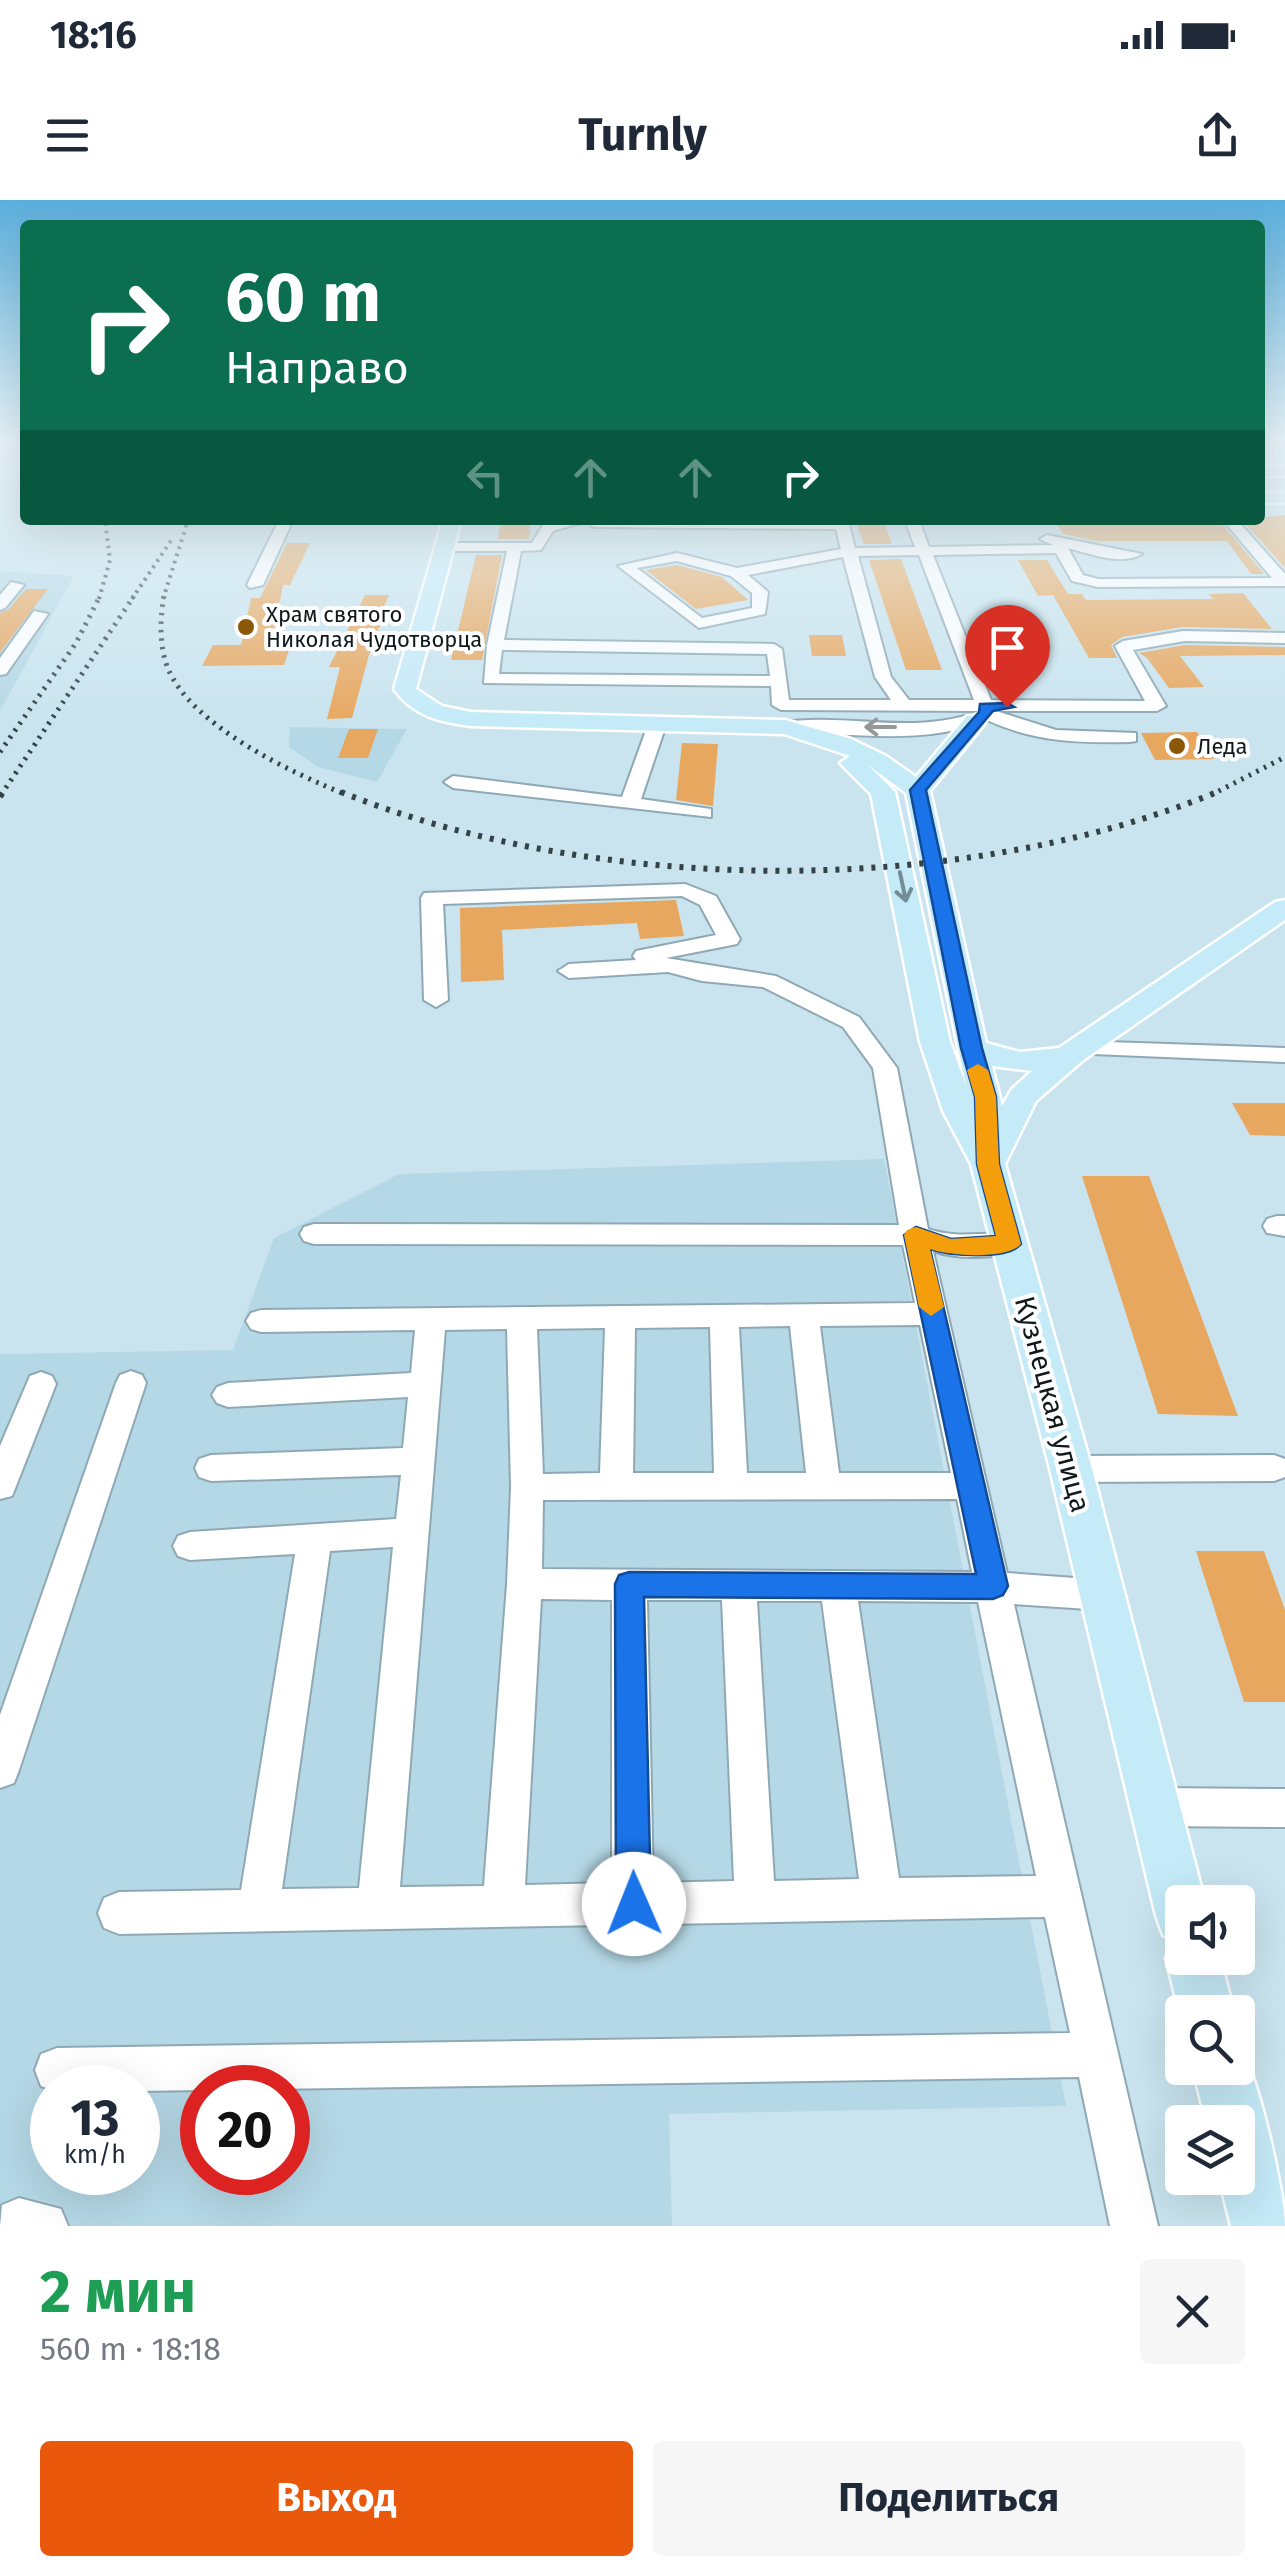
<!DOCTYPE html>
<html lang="ru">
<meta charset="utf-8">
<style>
:root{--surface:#fff;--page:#f6f6f7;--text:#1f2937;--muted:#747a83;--accent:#ea580c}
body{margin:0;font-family:"Fira Sans",sans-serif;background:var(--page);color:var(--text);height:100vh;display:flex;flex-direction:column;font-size:38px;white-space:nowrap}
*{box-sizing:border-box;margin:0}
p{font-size:32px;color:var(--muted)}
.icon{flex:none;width:55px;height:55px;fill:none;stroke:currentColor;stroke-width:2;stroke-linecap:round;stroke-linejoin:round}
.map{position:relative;height:2026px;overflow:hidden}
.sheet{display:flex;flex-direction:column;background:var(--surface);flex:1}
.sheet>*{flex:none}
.guide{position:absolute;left:20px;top:20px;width:1245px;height:305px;border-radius:10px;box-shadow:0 10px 40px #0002;background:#0b6e4f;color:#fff;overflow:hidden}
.buttons{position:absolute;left:1165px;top:1685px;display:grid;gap:20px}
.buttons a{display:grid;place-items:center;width:90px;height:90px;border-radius:10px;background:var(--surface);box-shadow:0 10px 40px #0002;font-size:50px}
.speed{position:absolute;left:30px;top:1865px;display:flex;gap:20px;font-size:50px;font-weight:700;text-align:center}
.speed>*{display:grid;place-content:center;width:130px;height:130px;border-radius:50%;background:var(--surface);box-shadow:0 10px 40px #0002;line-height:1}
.speed small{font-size:25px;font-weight:400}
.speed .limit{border:15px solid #d22;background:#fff;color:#111}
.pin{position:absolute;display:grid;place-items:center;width:85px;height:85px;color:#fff;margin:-102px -42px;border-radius:50% 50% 50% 0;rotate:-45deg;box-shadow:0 0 10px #0007}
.pin .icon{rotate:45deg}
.me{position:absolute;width:110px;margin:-55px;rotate:359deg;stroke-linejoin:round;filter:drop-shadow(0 0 8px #0008)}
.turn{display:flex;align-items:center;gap:35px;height:210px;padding:0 40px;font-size:45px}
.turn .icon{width:130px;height:130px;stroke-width:2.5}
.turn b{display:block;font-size:70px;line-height:85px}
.lanes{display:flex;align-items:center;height:95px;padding:0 40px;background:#0003;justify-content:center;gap:50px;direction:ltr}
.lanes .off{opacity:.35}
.round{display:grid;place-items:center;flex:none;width:105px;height:105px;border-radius:10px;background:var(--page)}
.summary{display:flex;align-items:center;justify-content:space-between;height:170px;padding:0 40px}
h1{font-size:60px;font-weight:700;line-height:75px;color:#1e9e55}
.primary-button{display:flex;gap:20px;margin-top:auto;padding:20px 40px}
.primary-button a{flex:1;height:115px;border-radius:10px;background:var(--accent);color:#fff;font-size:40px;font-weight:700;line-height:115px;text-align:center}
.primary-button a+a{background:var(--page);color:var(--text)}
.status{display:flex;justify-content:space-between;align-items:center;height:70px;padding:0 50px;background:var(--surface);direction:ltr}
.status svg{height:28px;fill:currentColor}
header{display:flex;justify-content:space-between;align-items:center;height:130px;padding:0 40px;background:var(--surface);font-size:45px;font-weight:700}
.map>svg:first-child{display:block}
.built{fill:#b5d8e6;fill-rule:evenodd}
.building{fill:#e8a75f}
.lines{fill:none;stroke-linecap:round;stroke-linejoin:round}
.minor-casing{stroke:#8fa9b4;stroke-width:4}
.major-casing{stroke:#fff;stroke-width:5}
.minor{fill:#fff;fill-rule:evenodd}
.major{fill:#c5ebf8;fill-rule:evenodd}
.rail-far2{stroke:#344146;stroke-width:4;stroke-dasharray:2.5 5;stroke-linecap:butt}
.rail-far1{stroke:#344146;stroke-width:5;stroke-dasharray:2.5 6;stroke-linecap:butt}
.rail{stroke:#344146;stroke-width:6;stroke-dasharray:4 8;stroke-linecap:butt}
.oneway{stroke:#939899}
.oneway2{stroke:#738c95}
.route{fill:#1a73e8;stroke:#114b97;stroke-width:2.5}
.slow{fill:#f59e0b}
.poi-dot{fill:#8d5708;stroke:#fff;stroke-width:4}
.labels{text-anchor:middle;stroke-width:8;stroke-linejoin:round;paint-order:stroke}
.far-poi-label{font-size:22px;fill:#0f191c;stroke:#fff;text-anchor:start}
.street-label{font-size:28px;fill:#0f191c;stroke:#fff}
</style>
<div class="status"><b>18:16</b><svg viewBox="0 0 49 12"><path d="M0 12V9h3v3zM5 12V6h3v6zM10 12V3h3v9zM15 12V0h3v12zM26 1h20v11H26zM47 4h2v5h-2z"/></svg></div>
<header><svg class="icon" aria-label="menu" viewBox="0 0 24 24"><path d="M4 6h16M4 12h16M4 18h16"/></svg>Turnly<svg class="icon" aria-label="share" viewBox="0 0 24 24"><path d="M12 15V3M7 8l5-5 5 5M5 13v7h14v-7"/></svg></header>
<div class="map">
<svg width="1285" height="2026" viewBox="0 0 1285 2026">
<rect width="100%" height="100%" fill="#c9e4ef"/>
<g class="built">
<polygon points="0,371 74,376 0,511"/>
<polygon points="290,527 407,529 377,582 318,567 289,547"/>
<path d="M 884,959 L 1066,1906 L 669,1914 L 672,2026 L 0,2026 L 0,1154 L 233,1150 L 274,1038 L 399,974 ZM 52,1888 L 138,1888 L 138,1972 L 52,1972 ZM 202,1888 L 288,1888 L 288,1972 L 202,1972 Z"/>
</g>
<g class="building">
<polygon points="1285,315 1285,368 1242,320"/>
<polygon points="501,320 531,320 529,339 498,339"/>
<polygon points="855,320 883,320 892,344 864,344"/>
<polygon points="1055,320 1219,320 1264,374 1251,374 1227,341 1096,341 1063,334"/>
<polygon points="287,343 310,343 290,385 283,385 272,441 292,441 284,465 202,466 213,445 241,445 251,398 260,398"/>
<polygon points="476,355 502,355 482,460 451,460"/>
<polygon points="898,359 901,359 942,470 906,470 869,360"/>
<polygon points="1018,360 1047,360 1068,394 1082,394 1086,400 1213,399 1209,394 1243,393 1272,429 1182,427 1122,437 1111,445 1117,458 1089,458 1053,395 1038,396"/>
<polygon points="677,365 722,377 748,400 696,409 646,370"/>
<polygon points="26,389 48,389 0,452 0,413 8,410"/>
<polygon points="365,395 389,395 379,418 384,418 373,440 352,518 327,519 340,467 329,467"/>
<polygon points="809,435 842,435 846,456 812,456"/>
<polygon points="1185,445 1285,447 1285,455 1180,456 1204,487 1169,488 1147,458 1139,453"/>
<polygon points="349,529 378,529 368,558 338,558"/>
<polygon points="1197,532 1214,559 1155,560 1141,533"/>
<polygon points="682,543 718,544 713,606 676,600"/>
<polygon points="676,700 684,736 640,739 637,723 502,730 504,780 461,782 460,708"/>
<polygon points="1232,903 1285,903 1285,936 1250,935"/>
<polygon points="1082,976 1149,976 1238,1216 1158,1214"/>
<polygon points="1196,1351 1264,1351 1285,1410 1285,1502 1244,1502"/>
</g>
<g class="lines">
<defs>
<g id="minor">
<polygon points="1260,241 1272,241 1275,244 1260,248"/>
<polygon points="279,320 293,320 263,385 250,388 247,385"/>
<path d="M 565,320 L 590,320 L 553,331 L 541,350 L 521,351 L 504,440 L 774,444 L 782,449 L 789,500 L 891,500 L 875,477 L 843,357 L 748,375 L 768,392 L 765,414 L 699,428 L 618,366 L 677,353 L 737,368 L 841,349 L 836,329 L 596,327 L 591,326 L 591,320 L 842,321 L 849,325 L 855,348 L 915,347 L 905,320 L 919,320 L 929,347 L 1053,345 L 1040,339 L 1047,335 L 1142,354 C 1122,366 1090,354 1068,348 L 1083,375 L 1098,379 L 1272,378 L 1223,320 L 1237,320 L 1285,374 L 1285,386 L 1098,387 L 1072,381 L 1056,353 L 933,355 L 991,500 L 1145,501 L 1115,446 L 1123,441 L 1183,431 L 1285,433 L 1285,443 L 1185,441 L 1133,450 L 1166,506 L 1157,511 L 996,511 L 1056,530 L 1136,533 L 1136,541 L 1130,542 C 1079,543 1034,542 987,520 C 927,546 849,533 785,532 L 776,527 L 779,523 C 843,511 913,537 979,511 L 781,510 L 772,505 L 771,486 L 484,483 L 487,445 L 507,351 L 445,351 L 438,347 L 445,343 L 532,343 L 543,325 ZM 919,355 L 974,500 L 909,500 L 891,477 L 858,356 ZM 677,361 L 731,376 L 752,393 L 752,408 L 702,418 L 637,368 ZM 502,450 L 767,454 L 770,476 L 499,474 Z"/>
<polygon points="11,382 24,385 5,408 0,410 0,395"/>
<polygon points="34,411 48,414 6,474 0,475 0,458"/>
<polygon points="658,517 667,522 641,599 711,609 711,617 453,588 444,582 453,576 622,597 649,522"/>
<path d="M 685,684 L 716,696 L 740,739 L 737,744 L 666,758 L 776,776 L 859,817 L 897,868 L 928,1029 C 964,1041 989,1028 1020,1037 L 1024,1044 L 1020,1051 C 994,1058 958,1060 933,1051 L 1007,1373 L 1103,1380 L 1115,1384 L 1121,1395 L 1115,1406 L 1103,1410 L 1014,1404 L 1158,2026 L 1110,2026 L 1079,1877 L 138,1891 L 138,1888 L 52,1890 L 41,1886 L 35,1870 L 41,1854 L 57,1848 L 1070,1833 L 1045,1717 L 119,1734 L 104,1728 L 98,1713 L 104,1698 L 119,1692 L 241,1690 L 295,1354 L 190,1360 L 178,1356 L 173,1346 L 178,1336 L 190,1332 L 396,1319 L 401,1275 L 211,1281 L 199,1277 L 195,1268 L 199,1259 L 211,1255 L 403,1248 L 408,1197 L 228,1207 L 217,1203 L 212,1195 L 217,1187 L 228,1183 L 411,1173 L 415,1130 L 261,1132 L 251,1129 L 246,1121 L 251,1113 L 261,1110 L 915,1103 L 903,1045 L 314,1044 L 304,1041 L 300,1034 L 304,1027 L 314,1024 L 899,1025 L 873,868 L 843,827 L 763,787 L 702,781 L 668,772 L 569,778 L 558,771 L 569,764 L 636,760 L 633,756 L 636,751 L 716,735 L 700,705 L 682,696 L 443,704 L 448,800 L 436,807 L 424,800 L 421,698 L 424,693 ZM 920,1125 L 951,1273 L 839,1273 L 820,1126 ZM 790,1126 L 806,1273 L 747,1273 L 739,1127 ZM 710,1127 L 714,1273 L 633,1273 L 635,1128 ZM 605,1128 L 600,1273 L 543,1274 L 537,1129 ZM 507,1129 L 511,1287 L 507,1384 L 484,1686 L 400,1687 L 445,1130 ZM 957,1299 L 972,1372 L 542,1369 L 543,1300 ZM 393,1347 L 359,1688 L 282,1689 L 330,1351 ZM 541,1399 L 612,1400 L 612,1683 L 525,1685 ZM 647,1400 L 722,1400 L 734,1681 L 653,1683 ZM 757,1401 L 822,1401 L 859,1679 L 774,1681 ZM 858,1401 L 978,1402 L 1036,1676 L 899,1678 Z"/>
<polygon points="1078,841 1285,848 1285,862 1069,853 1066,848 1069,843"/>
<polygon points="1277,1016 1285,1016 1285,1036 1267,1033 1263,1026 1267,1019"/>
<polygon points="131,1171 142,1175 146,1183 19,1570 14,1583 0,1588 0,1515 116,1183 120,1175"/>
<polygon points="41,1172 52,1176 56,1184 16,1286 12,1296 0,1299 0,1246 30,1176"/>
<polygon points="1274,1255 1285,1259 1285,1277 1274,1281 1071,1282 1059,1278 1055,1269 1059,1260 1071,1256"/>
<polygon points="1155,1588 1285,1589 1285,1627 1155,1626 1141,1621 1135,1607 1141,1593"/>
<polygon points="19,1998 61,2009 68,2026 0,2026 2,2005"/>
</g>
<g id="major">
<rect x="1260" y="266" width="25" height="10"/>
<rect x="1260" y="293" width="25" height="10"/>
<path d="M 443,320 L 461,320 L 416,489 L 442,506 L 471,512 L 785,520 L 851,539 L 886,556 L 916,577 L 967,516 L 983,516 L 986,521 L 983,526 L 930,591 L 986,843 L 1020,852 L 1059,848 L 1275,702 L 1285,700 L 1285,720 L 1082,861 L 1036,901 L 1005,964 L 1092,1269 L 1205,1702 L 1182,1702 L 1182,1758 L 1220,1758 L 1234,1812 L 1182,1812 L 1182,1819 L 1179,1812 L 1166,1758 L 1174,1739 L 1163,1735 L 1156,1716 L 1050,1269 L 971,964 L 943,911 L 920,842 L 871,594 L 840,563 L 850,556 L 784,534 L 471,526 C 440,522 413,516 394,489 ZM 868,565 L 906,593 L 966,886 L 950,842 L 895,592 ZM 992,866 L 1032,871 L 1012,889 L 1002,906 Z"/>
<path d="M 1238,1847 C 1257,1866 1285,1995 1285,2026 L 1231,2026 L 1219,1978 L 1238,1978 L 1238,1922 L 1206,1922 L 1193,1868 L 1238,1868 Z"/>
</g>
</defs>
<use href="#minor" class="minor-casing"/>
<use href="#major" class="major-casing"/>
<use href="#minor" class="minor"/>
<use href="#major" class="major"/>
<g class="rail-far2">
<polyline points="99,399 110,360 105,320"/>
<polyline points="132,399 172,339"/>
<polyline points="163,399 188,320"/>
</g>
<g class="rail-far1">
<path d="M 164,396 C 160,419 159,443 167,466 C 189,525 292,573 347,595"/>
<polyline points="0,552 76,443 100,396"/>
<polyline points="1,595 134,396"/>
<polyline points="1211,595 1285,557"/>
</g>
<g class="rail">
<path d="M 341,592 C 599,696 960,698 1217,592"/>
<polyline points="0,597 3,592"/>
</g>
</g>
<defs><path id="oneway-shaft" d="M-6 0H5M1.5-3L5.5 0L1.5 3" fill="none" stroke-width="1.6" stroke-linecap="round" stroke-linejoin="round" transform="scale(2.5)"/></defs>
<use class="oneway" href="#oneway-shaft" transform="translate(880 527) rotate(180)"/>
<use class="oneway2" href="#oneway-shaft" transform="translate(903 687) rotate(78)"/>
<linearGradient id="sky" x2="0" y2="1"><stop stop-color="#5bafdd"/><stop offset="0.46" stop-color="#e7f3f8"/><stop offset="1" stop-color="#e7f3f8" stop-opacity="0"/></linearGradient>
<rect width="1285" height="525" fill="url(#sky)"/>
<path class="route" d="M 980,504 L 1007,503 L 1014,507 L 993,511 L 926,590 L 982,848 L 996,897 L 999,964 L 1021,1044 C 1008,1060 950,1056 930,1049 L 1008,1386 L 1003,1395 L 993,1399 L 644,1397 L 651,1704 L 646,1716 L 634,1721 L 621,1716 L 616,1704 L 615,1384 L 619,1375 L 629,1372 L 976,1374 L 904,1035 L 916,1027 L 951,1039 L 996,1036 L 977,964 L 975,897 L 961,848 L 910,590 L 979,512 Z"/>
<path class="slow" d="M 978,864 L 988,870 L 996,897 L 999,964 L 1021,1044 C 1008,1060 950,1056 930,1049 L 944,1107 L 931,1116 L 919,1107 L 904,1035 L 907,1030 L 916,1027 L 951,1039 L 996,1036 L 977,964 L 975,897 L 967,870 Z"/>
<g class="poi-dot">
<circle cx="246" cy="427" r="10"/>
<circle cx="1177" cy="546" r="10"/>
</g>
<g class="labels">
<g class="far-poi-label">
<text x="266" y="422">Храм святого<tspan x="266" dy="25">Николая Чудотворца</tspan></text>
<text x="1197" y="554">Леда</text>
</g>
<g class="street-label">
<text transform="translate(1053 1204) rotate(75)" y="10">Кузнецкая улица</text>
</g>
</g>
</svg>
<div class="buttons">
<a><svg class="icon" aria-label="sound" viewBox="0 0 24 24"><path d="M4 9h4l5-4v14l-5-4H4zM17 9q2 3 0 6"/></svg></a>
<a><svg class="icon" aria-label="search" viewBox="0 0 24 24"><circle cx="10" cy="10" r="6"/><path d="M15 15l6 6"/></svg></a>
<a><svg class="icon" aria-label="layers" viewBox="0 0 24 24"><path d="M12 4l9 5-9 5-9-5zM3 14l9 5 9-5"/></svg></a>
</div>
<div class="speed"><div>13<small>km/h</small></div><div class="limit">20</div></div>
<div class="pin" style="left:1007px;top:507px;background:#d93025"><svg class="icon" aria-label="arrive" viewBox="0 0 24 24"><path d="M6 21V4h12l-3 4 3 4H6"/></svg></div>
<svg class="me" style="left:634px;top:1704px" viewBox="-20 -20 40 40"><circle r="19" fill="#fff"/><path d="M0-13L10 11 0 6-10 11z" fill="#1a73e8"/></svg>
<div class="guide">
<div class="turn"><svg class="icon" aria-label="right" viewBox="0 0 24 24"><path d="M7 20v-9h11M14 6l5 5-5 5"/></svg><div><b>60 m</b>Направо</div></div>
<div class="lanes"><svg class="icon off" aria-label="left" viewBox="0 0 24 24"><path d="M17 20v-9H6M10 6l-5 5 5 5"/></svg><svg class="icon off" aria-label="ahead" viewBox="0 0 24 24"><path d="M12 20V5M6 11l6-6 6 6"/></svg><svg class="icon off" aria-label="ahead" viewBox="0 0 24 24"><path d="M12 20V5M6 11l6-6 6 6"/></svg><svg class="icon" aria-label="right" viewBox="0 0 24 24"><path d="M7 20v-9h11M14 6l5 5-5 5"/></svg></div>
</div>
</div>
<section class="sheet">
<div class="summary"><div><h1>2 мин</h1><p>560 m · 18:18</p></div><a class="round"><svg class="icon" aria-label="close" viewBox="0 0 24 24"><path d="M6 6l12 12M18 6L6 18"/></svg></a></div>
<div class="primary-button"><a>Выход</a><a>Поделиться</a></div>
</section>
